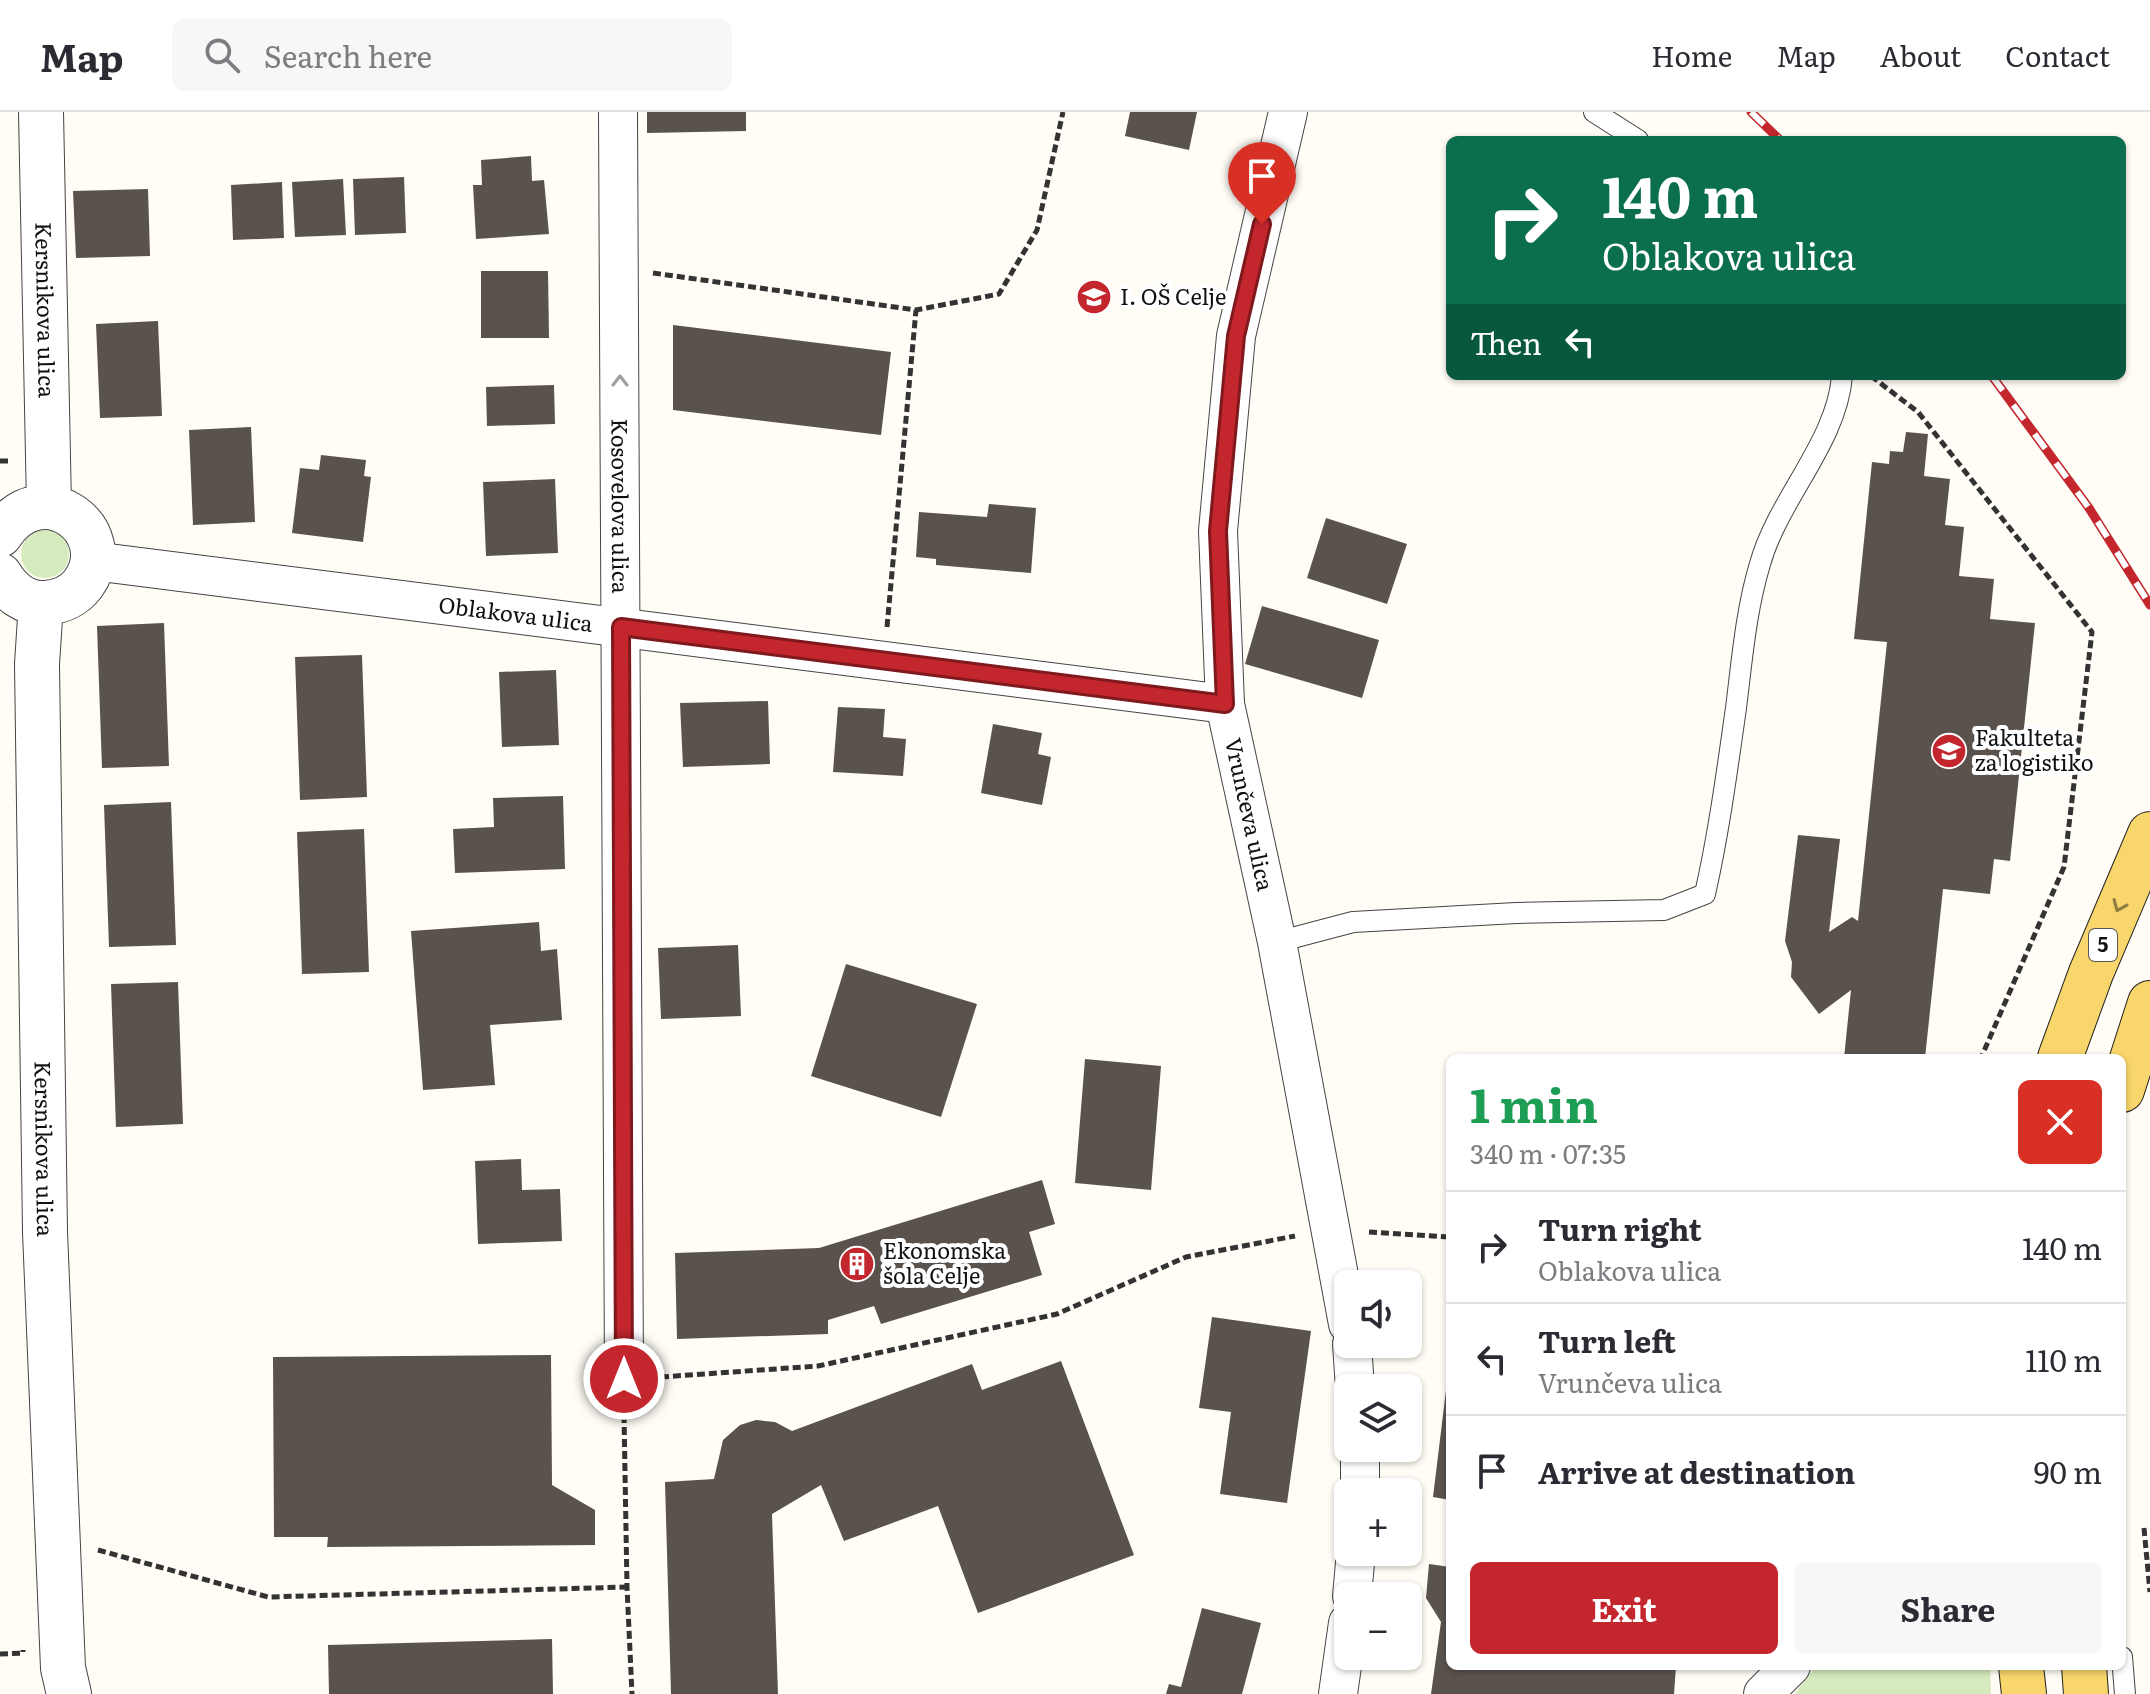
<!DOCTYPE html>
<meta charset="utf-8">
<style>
:root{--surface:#fff;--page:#f7f7f7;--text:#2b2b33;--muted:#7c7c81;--line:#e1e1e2;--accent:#c4262e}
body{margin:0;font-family:Literata,serif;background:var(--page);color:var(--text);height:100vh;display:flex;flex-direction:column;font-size:30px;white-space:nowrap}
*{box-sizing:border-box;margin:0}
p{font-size:26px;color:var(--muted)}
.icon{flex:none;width:44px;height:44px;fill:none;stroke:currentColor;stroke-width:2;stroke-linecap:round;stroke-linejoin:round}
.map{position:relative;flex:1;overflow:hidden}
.details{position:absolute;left:1446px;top:942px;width:680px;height:616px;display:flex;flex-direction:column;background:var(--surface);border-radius:12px;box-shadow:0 2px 6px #0004}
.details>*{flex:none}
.banner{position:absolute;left:1446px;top:24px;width:680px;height:244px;border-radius:12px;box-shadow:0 2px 6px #0004;background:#0b6e4f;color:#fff;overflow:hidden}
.fabs{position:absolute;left:1334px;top:1158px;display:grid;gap:16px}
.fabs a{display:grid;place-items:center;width:88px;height:88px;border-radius:12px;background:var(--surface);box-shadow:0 2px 6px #0004;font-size:40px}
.pin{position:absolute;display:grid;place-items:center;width:68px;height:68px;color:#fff;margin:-82px -34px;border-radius:50% 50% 50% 0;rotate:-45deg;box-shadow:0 0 8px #0007}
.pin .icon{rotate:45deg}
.me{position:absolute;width:88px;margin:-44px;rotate:0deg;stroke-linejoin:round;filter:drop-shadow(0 0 6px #0008)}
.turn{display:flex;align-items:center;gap:28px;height:168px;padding:0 24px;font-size:36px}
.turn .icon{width:104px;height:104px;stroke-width:2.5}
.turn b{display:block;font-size:56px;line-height:68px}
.then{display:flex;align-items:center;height:76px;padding:0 24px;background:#0003;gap:16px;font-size:30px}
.round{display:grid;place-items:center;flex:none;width:84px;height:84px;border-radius:12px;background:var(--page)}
.head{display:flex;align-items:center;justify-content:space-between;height:136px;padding:0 24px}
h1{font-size:48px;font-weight:700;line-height:60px;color:#1e9e55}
.primary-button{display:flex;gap:16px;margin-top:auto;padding:16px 24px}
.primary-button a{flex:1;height:92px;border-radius:12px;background:var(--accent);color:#fff;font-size:32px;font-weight:700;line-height:92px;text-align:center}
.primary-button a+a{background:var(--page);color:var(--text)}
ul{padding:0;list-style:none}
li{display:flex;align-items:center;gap:24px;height:112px;padding:0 24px;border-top:2px solid var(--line)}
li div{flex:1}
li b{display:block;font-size:30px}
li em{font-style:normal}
header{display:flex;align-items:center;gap:48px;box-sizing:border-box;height:112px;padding:0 40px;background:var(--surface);border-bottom:2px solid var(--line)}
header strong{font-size:38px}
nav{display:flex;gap:44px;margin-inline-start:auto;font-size:28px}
.search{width:560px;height:72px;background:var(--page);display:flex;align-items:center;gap:20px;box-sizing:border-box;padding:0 28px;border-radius:12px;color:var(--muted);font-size:30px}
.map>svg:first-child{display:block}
.green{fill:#d5ebbd}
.building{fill:#5a524d}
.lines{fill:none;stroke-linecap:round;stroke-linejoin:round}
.service-casing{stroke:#444;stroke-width:22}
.minor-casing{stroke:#444;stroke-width:40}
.tertiary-casing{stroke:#444;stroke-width:46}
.primary-casing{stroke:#222;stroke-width:46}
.path{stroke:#333;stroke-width:5;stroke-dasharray:8 4;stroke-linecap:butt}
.service{stroke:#fff;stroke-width:20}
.minor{stroke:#fff;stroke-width:38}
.tertiary{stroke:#fff;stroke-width:44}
.primary{stroke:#f9d66b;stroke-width:44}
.rail-casing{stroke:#c4262e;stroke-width:9}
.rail{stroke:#fff;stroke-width:6;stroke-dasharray:18;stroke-linecap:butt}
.oneway{stroke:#a0a0a0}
.oneway2{stroke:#917d42}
.route-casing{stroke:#7f191e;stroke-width:20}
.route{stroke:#c4262e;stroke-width:14}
.labels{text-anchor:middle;stroke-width:8;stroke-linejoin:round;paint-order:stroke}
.shield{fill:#fff;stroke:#585858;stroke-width:2}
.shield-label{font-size:20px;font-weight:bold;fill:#111}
.poi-label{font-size:22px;fill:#111;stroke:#fff;text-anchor:start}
.street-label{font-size:22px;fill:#111;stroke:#fff}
</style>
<header>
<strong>Map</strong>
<div class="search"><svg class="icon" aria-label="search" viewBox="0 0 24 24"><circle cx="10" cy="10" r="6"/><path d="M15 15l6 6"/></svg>Search here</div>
<nav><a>Home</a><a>Map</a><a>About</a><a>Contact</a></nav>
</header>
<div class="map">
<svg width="2150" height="1582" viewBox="0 0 2150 1582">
<rect width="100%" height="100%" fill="#fffdf5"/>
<g class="green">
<circle cx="45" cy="442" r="24"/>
<polygon points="1816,1554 1990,1554 1991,1582 1795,1582"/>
</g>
<g class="building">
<polygon points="647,0 746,0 746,19 647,21"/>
<polygon points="1130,0 1197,0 1189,38 1125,24"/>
<polygon points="531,44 532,69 544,68 549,122 476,127 473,73 482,73 481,48"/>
<polygon points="404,65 406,121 355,123 353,67"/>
<polygon points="343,67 346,123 295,125 292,70"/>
<polygon points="282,70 284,126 233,128 231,73"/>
<polygon points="148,77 150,144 76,146 73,79"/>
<polygon points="481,159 548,159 549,226 481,226"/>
<polygon points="158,209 162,304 100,306 96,212"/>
<polygon points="673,213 891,240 881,323 673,298"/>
<polygon points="554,273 555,312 487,314 486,275"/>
<polygon points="251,315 255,410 193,413 189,318"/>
<polygon points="1906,320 1928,322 1924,364 1950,367 1945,413 1964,415 1959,464 1994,467 1990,507 2035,511 2010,749 1994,747 1990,782 1943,777 1925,946 1844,946 1851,878 1819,902 1791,865 1792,850 1785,829 1798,723 1840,727 1829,820 1852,805 1858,809 1887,530 1854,527 1872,350 1889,352 1890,339 1903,340"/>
<polygon points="321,343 366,348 364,364 371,365 363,430 292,421 300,356 319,358"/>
<polygon points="555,367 558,441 486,444 483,370"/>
<polygon points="989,392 1036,396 1031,461 936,453 936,447 916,445 919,400 987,405"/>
<polygon points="1326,406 1407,432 1387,492 1307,466"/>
<polygon points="1262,494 1379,528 1362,586 1245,552"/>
<polygon points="164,511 169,654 102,656 97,514"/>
<polygon points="362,543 367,685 300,688 295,545"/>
<polygon points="556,558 559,633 502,635 499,560"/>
<polygon points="768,589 770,652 683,655 680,591"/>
<polygon points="838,595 885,597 883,625 906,627 903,664 833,660"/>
<polygon points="993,612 1042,621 1038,642 1051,645 1042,693 981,681"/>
<polygon points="563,684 565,757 455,761 453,717 494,715 493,686"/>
<polygon points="171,690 176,833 109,835 104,693"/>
<polygon points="364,717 369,860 302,862 297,720"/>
<polygon points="539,810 541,839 557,837 562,908 490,913 495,973 423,978 411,819"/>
<polygon points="738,833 741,904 661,907 658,836"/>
<polygon points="846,852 977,892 941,1005 811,964"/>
<polygon points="178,870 183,1012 116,1015 111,872"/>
<polygon points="1085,947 1161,954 1151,1078 1075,1071"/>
<polygon points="521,1047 522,1078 560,1077 562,1129 478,1132 475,1049"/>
<polygon points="1042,1068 1055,1112 1029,1120 1042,1163 881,1212 874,1194 828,1208 828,1222 677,1227 675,1141 819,1136"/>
<polygon points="1212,1205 1311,1219 1287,1391 1220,1382 1231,1300 1199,1296"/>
<polygon points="551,1243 552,1373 595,1398 595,1433 327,1435 328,1425 274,1425 273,1245"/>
<polygon points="1061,1249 1134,1443 978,1501 938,1394 844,1429 821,1373 772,1402 778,1582 671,1582 665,1370 714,1367 723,1328 740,1313 756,1308 775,1310 792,1319 972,1252 982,1278"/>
<polygon points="1448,1262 1450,1262 1450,1388 1433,1385"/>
<polygon points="1429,1452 1450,1455 1450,1554 1676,1554 1674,1582 1431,1582 1441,1510 1426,1486"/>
<polygon points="1202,1496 1261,1511 1242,1582 1166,1582 1169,1572 1181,1575"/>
<polygon points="552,1527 553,1582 329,1582 328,1533"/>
</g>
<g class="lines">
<defs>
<g id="service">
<polyline points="1594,0 1638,28"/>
<path d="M 1277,830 L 1353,810 L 1516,801 L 1664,798 L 1705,782 C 1719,720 1727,659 1736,596 C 1742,548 1746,498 1760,452 C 1778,387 1837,330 1842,264"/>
<polyline points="2122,1545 2125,1582"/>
</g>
<g id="minor">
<path id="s1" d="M 618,0 L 624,1267"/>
<path id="s2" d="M 1288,0 L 1236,224 L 1218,419 L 1225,592 L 1277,830 L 1348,1212"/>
<path id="s3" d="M 93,449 L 1225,592"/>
<polyline points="1352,1232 1355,1276"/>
<polyline points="1360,1336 1360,1380"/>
<polyline points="1352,1484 1356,1440"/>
<polyline points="1338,1582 1348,1511"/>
<polyline points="1763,1582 1791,1554"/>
</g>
<g id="tertiary">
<path id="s4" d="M 41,0 L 49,394"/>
<path d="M 0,423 C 42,358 121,420 83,472 C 74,484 60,490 45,491 C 25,492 10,480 0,463"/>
<path id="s5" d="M 41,491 L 37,552 L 45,1120 L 63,1556 L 69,1582"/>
</g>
<g id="primary">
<polyline points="2060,946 2091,861 2150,722"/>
<polyline points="2122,978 2150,891"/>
<polyline points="2021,1554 2024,1582"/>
<polyline points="2084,1554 2086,1582"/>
</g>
</defs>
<use href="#service" class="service-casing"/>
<use href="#minor" class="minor-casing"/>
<use href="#tertiary" class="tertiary-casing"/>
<use href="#primary" class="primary-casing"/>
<g class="path">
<polyline points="653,161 916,198 999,182 1037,118 1063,0"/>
<polyline points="1871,264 1918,300 2092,520 2064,755 1981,946"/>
<polyline points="0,349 11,349"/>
<polyline points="887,515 916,198"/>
<polyline points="1369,1120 1450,1125"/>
<polyline points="661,1265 818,1254 1057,1202 1186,1145 1295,1124"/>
<polyline points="624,1303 627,1475 632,1582"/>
<polyline points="2144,1416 2150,1480"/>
<polyline points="98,1438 268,1485 627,1475"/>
<polyline points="0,1542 23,1541 23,1538"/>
</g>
<use href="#service" class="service"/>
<use href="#minor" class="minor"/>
<use href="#tertiary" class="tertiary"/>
<use href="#primary" class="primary"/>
<defs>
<g id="rail">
<polyline points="1751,0 1780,28"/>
<polyline points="1992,264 2089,396 2150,493"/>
</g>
</defs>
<use href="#rail" class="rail-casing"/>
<use href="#rail" class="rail"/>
</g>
<defs><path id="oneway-chevron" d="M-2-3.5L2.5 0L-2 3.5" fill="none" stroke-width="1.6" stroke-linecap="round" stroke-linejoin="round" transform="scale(2)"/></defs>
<use class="oneway" href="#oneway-chevron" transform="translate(620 269) rotate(-90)"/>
<use class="oneway2" href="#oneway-chevron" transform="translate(2119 794) rotate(113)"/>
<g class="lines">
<defs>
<polyline id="route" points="624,1267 621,515 1225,592 1218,419 1236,224 1262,112"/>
</defs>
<use href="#route" class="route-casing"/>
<use href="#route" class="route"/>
</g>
<defs>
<symbol id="school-disc" viewBox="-11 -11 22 22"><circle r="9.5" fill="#c4262e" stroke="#fff"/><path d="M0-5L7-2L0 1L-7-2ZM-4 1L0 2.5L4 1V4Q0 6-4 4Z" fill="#fff"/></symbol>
<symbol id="university-disc" viewBox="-11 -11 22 22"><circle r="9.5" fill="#c4262e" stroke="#fff"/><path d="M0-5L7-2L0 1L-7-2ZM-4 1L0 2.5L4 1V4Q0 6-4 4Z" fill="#fff"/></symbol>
<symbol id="building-disc" viewBox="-11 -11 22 22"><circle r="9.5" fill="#c4262e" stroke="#fff"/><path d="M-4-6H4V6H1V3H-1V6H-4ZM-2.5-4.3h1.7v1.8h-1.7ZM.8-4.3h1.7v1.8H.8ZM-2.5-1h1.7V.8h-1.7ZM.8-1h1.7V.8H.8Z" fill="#fff"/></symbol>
</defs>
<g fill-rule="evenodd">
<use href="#school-disc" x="1074" y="165" width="40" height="40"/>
<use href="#university-disc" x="1929" y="619" width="40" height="40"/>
<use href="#building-disc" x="837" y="1132" width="40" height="40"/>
</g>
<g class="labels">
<rect class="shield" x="2089" y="817" width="28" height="32" rx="6"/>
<g class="shield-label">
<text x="2103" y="840">5</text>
</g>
<g class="poi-label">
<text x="1120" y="193">I. OŠ Celje</text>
<text x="1975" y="634">Fakulteta<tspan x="1975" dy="25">za logistiko</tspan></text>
<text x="883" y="1147">Ekonomska<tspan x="883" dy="25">šola Celje</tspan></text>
</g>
<g class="street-label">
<text dy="8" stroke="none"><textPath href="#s4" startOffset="198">Kersnikova ulica</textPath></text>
<text dy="8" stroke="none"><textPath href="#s1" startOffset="394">Kosovelova ulica</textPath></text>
<text dy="8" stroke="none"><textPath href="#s3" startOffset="426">Oblakova ulica</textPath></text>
<text dy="8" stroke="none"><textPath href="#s2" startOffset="712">Vrunčeva ulica</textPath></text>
<text dy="8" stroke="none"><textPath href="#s5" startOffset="546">Kersnikova ulica</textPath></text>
</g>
</g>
</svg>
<div class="fabs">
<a><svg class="icon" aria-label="sound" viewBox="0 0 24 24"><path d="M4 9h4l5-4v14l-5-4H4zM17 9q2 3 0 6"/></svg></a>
<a><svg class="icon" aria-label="layers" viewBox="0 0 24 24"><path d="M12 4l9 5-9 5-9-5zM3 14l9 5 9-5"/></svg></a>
<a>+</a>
<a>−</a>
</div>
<div class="pin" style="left:1262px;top:112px;background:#d93025"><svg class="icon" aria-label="arrive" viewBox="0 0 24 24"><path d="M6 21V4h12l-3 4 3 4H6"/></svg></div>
<svg class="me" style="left:624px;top:1267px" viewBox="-20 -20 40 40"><circle r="17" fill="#c4262e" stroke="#fff" stroke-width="3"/><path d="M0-11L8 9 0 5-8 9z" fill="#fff"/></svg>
<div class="banner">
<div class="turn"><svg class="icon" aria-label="right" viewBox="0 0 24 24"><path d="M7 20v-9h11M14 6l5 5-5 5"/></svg><div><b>140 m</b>Oblakova ulica</div></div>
<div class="then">Then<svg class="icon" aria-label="left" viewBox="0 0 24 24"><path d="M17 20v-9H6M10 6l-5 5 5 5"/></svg></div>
</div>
<section class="details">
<div class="head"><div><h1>1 min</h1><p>340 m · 07:35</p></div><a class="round" style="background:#d93025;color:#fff"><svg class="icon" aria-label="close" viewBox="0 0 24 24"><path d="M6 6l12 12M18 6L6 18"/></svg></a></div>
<ul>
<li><svg class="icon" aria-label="right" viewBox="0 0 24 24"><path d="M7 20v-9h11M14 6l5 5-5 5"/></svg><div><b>Turn right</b><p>Oblakova ulica</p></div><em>140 m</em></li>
<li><svg class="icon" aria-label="left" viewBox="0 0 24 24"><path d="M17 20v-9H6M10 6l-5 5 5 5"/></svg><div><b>Turn left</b><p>Vrunčeva ulica</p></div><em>110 m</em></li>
<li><svg class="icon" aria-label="arrive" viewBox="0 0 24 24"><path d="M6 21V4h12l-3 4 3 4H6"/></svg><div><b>Arrive at destination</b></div><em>90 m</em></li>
</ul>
<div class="primary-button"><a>Exit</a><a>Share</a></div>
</section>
</div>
